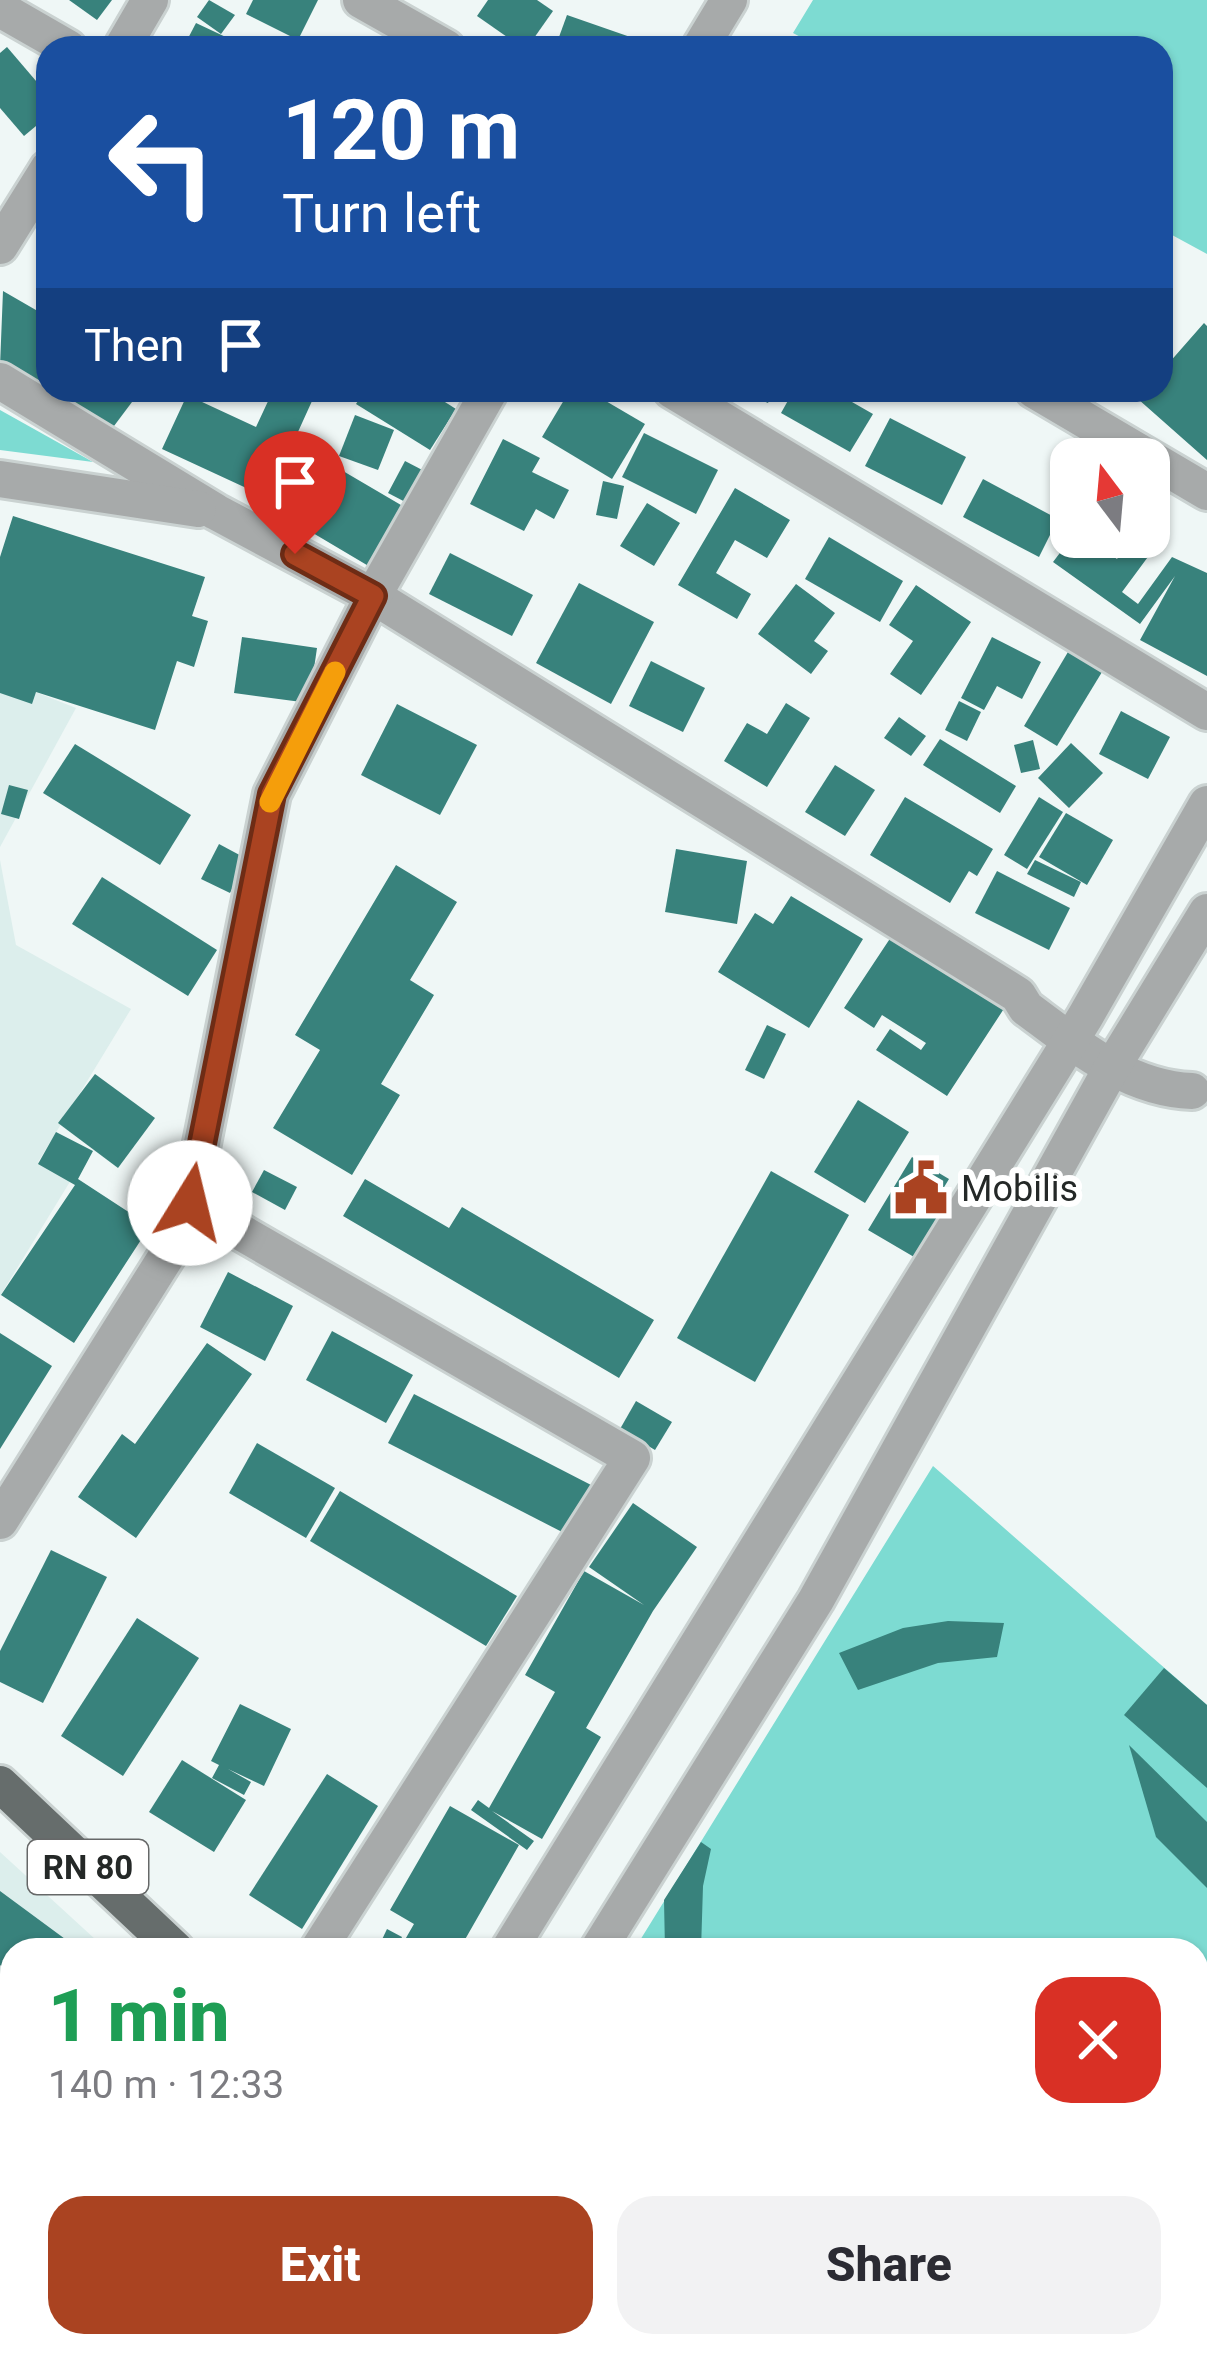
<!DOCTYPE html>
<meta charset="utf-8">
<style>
:root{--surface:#fff;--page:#f2f2f3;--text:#2b2b33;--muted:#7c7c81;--accent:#aa4321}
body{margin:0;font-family:Roboto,sans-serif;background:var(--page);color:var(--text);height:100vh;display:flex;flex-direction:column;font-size:45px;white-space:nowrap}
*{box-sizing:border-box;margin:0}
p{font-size:39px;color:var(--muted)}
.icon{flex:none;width:66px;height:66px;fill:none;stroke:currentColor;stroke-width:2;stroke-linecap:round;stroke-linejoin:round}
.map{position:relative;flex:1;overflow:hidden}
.side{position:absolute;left:0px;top:1938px;width:1209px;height:420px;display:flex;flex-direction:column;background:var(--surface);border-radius:36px 36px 0 0;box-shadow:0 3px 9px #0004}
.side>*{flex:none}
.banner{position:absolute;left:36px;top:36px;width:1137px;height:366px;border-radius:36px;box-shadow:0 3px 9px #0004;background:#1a4fa0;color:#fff;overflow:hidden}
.needle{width:78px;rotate:344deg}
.tools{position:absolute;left:1050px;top:438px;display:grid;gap:24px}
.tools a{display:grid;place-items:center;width:120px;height:120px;border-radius:24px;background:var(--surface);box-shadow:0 3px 9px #0004;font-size:60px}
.pin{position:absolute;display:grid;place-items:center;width:102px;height:102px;color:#fff;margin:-123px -51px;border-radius:50% 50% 50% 0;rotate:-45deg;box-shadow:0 0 12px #0007}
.pin .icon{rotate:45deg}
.me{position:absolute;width:132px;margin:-66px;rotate:9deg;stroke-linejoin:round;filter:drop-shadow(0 0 9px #0008)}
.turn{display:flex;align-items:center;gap:42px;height:252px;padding:0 48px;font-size:54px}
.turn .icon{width:156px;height:156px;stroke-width:2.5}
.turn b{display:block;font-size:84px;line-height:102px}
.then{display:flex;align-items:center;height:114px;padding:0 48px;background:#0003;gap:24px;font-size:45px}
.round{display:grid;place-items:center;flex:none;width:126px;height:126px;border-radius:36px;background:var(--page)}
.headline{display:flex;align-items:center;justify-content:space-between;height:204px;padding:0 48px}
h1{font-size:72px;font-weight:800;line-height:90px;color:#1e9e55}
.action{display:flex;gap:24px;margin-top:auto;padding:24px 48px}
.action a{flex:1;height:138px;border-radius:36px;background:var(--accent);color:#fff;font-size:48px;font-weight:800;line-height:138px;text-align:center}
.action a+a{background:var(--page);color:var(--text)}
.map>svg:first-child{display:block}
.built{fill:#dceeec}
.green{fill:#7ddbd2}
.building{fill:#38827c}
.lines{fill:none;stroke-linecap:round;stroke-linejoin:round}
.minor-casing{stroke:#cad2d1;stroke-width:42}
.major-casing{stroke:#cad2d1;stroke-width:42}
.minor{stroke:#a7aaaa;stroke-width:36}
.major{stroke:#666d6c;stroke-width:36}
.route-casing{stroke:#6e2c15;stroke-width:30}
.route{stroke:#aa4321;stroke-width:21}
.slow{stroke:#f59e0b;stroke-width:21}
.labels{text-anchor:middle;stroke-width:12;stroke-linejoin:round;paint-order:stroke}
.shield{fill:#fff;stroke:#666868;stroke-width:3}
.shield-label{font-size:33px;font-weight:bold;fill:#242827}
.poi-label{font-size:36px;fill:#242827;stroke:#fff;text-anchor:start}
</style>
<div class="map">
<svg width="1207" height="2358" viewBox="0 0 1207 2358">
<rect width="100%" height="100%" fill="#eff7f6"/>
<g class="built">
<polygon points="0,678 76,708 0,847"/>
<polygon points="0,860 16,945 131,1009 38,1162 71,1180 0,1296"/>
<polygon points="0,1852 107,1950 12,1950 12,2346 538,2346 551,2358 0,2358"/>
</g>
<g class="green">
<polygon points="813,0 1207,0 1207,254 1161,229 1161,48 821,48 793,33"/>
<polygon points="0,410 93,462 0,450"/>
<polygon points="933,1466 1207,1705 1207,2358 735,2358 721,2346 1197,2346 1197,1950 634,1950"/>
</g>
<g class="building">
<polygon points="69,0 112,0 97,20"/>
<polygon points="209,0 235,15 221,34 197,17"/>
<polygon points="253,0 318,0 298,40 246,14"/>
<polygon points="488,0 537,0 553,11 527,48 523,48 477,16"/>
<polygon points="567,15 659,47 659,48 555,48"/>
<polygon points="196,23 230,39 246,48 183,48"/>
<polygon points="7,47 48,95 48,116 24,136 0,108 0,53"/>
<polygon points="3,291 48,317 48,390 141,390 108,434 0,366"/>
<polygon points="1204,323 1207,326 1207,460 1138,399 1146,390 1161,390 1161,372"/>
<polygon points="254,390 317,390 268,498 162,449 187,395 256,427 270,397"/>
<polygon points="365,390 426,390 456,409 430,450 356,404"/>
<polygon points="570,390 587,390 645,424 612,479 542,437"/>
<polygon points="738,390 774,390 768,403"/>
<polygon points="794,390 831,390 873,414 850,452 781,413"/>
<polygon points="355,415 394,430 378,470 339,456"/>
<polygon points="890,418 966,457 942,505 865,466"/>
<polygon points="644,433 718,470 696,514 622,477"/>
<polygon points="503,439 540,458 532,472 569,490 554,519 536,509 524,531 470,504"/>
<polygon points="314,454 418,515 382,574 291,520 312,486 300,478"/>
<polygon points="405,461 430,474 413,506 388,493"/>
<polygon points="983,479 1058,519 1039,557 963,517"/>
<polygon points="603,481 624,486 617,519 596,515"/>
<polygon points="735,488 790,520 767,558 735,540 716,573 751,594 737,619 678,585"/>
<polygon points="647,503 680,523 654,566 620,546"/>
<polygon points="13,516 205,577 192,616 208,621 194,667 177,661 155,730 36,692 32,704 0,693 0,557"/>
<polygon points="829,537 903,581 880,622 805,579"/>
<polygon points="1072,537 1086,537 1117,559 1133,537 1142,537 1156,546 1122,592 1138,604 1172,557 1207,573 1207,676 1140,640 1175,576 1140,624 1053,562"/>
<polygon points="450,553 533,595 512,636 429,594"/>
<polygon points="579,583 654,622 611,704 536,663"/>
<polygon points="796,584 835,613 814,641 828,651 811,674 758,634"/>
<polygon points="916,585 971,622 921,695 890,674 913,641 889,625"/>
<polygon points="242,637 317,648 309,703 234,693"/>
<polygon points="992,637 1041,662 1022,699 997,686 984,710 961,698"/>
<polygon points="1068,652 1102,672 1057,746 1024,726"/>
<polygon points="651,661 705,688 683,732 629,706"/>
<polygon points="959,701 981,712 967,741 945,730"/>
<polygon points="786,703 810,718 767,787 724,761 747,723 767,734"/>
<polygon points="397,704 477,745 440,815 361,775"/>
<polygon points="1121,711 1170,737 1148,779 1099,754"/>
<polygon points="899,717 926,736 911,756 884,738"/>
<polygon points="940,739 1016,786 1000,813 923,765"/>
<polygon points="1033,740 1040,769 1021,773 1014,745"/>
<polygon points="1071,743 1103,773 1069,808 1038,778"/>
<polygon points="75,744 191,815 160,865 43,793"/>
<polygon points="835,765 875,790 845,836 805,812"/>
<polygon points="9,785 28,790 19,819 1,814"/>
<polygon points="905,797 993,849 977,876 969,871 950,903 870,855"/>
<polygon points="1039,797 1063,812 1027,869 1004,855"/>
<polygon points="1066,813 1113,840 1087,885 1039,857"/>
<polygon points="219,844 247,859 230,893 201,879"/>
<polygon points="676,849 747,861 737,924 665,912"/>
<polygon points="1035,860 1081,882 1074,897 1027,874"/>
<polygon points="396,865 457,902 410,980 434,995 381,1084 400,1095 352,1175 273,1128 320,1050 295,1035"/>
<polygon points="997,871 1070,908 1049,950 975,913"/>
<polygon points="102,877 217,950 188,996 72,924"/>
<polygon points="791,896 863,939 809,1028 718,972 755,913 773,924"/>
<polygon points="895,931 1007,1004 947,1096 876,1050 890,1029 921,1050 926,1043 882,1015 874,1028 844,1008"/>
<polygon points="767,1025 786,1034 764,1079 745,1070"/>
<polygon points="95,1074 155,1118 118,1168 58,1123"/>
<polygon points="858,1100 909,1132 865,1203 814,1172"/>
<polygon points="56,1132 93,1151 78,1179 150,1226 74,1343 1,1295 75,1185 38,1164"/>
<polygon points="912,1157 949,1179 935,1202 956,1215 926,1264 868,1230"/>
<polygon points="264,1170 297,1187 285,1210 252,1192"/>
<polygon points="771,1171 849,1215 755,1382 677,1338"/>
<polygon points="365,1179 449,1228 462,1207 654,1320 619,1378 343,1216"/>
<polygon points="228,1272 293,1306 265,1361 200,1327"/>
<polygon points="332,1331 413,1375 386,1423 306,1380"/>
<polygon points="0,1333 52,1366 0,1449"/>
<polygon points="207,1343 252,1374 136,1538 78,1497 122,1434 135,1444"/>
<polygon points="414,1394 593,1486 568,1535 388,1443"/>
<polygon points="636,1401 672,1422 655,1450 620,1429"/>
<polygon points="257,1443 335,1488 306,1538 229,1493"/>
<polygon points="340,1491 517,1596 486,1646 310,1541"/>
<polygon points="633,1503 697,1547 653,1611 586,1728 601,1737 542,1839 492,1811 534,1841 527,1850 471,1810 478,1800 489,1808 555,1692 525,1675 584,1571 644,1605 589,1567"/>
<polygon points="51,1550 107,1577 43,1703 0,1682 0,1651"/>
<polygon points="137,1618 199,1658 123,1776 61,1736"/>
<polygon points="948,1621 1004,1623 997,1657 938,1663 858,1690 839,1653 903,1628"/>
<polygon points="1164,1668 1207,1705 1207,1788 1124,1715"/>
<polygon points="240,1704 291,1729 264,1786 228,1769 251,1782 244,1795 212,1778 219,1765 211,1761"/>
<polygon points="1129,1745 1207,1822 1207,1888 1156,1837"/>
<polygon points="182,1760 246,1800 214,1852 149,1812"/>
<polygon points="327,1774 378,1806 302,1929 249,1895"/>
<polygon points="450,1806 519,1845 459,1950 399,1950 414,1924 390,1910"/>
<polygon points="701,1842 711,1849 703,1886 701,1950 665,1950 664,1900"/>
<polygon points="0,1891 80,1950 12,1950 12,1974 0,1965"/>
<polygon points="387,1929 402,1937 396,1950 377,1950"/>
<polygon points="6,2207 12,2212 12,2346 72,2346 63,2358 23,2358 0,2342 0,2215"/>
<polygon points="98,2346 141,2346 132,2358 114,2358"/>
<polygon points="355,2346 444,2346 459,2358 346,2358"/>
<polygon points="847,2346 1125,2346 1137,2358 860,2358"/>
</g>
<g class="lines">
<defs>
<g id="minor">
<polyline points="361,0 446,48"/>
<polyline points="0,9 68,48"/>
<polyline points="122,48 150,0"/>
<polyline points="700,48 729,0"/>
<polyline points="0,246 48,169"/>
<path d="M 0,381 L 216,512 L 373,596 L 1018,995 L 1026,1008 C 1076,1045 1128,1089 1192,1091"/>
<polyline points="672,390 1207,712"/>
<polyline points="1034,390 1207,492"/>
<polyline points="0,479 198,509"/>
<polyline points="190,1203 632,1458 318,1950"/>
<polyline points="0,1521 171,1249 190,1203 272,794 373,596 490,390"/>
<polyline points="509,1950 1085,1017 1207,804"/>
<polyline points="598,1950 816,1600 1111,1069 1207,912"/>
</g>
<g id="major">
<polyline points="0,1784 176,1950"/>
<polyline points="604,2346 618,2358"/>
</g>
</defs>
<use href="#minor" class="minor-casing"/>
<use href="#major" class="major-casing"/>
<use href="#minor" class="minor"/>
<use href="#major" class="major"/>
</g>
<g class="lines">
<defs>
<polyline id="route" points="190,1203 272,794 373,596 295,554"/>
</defs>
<use href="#route" class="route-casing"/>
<use href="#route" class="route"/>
<polyline class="slow" points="270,802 335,672"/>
</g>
<defs>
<symbol id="civic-bare" viewBox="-9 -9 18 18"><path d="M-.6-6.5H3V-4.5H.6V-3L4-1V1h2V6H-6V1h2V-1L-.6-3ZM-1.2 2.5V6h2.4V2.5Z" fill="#aa4321" stroke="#fff" stroke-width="2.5" paint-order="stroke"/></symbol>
</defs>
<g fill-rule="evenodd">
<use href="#civic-bare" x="883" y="1150" width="76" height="76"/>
</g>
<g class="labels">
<rect class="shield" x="28" y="1840" width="120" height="54" rx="9"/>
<g class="shield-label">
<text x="88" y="1879">RN 80</text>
</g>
<g class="poi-label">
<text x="961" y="1201">Mobilis</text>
</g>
</g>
</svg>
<div class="tools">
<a><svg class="needle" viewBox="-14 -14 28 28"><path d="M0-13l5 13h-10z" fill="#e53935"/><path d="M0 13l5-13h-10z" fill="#7c7c81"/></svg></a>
</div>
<div class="pin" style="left:295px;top:554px;background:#d93025"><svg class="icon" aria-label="arrive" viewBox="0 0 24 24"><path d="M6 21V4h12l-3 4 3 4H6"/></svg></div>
<svg class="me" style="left:190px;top:1203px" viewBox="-20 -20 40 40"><circle r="19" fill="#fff"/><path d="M0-13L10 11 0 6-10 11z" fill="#aa4321"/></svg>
<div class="banner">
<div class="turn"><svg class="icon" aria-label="left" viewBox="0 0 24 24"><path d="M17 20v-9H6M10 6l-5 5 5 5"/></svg><div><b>120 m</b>Turn left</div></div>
<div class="then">Then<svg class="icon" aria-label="arrive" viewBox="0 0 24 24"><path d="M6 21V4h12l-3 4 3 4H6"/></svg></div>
</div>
<section class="side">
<div class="headline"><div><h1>1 min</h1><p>140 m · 12:33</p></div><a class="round" style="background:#d93025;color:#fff"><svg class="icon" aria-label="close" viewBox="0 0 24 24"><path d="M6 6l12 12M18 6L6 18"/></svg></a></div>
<div class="action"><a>Exit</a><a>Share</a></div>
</section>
</div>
